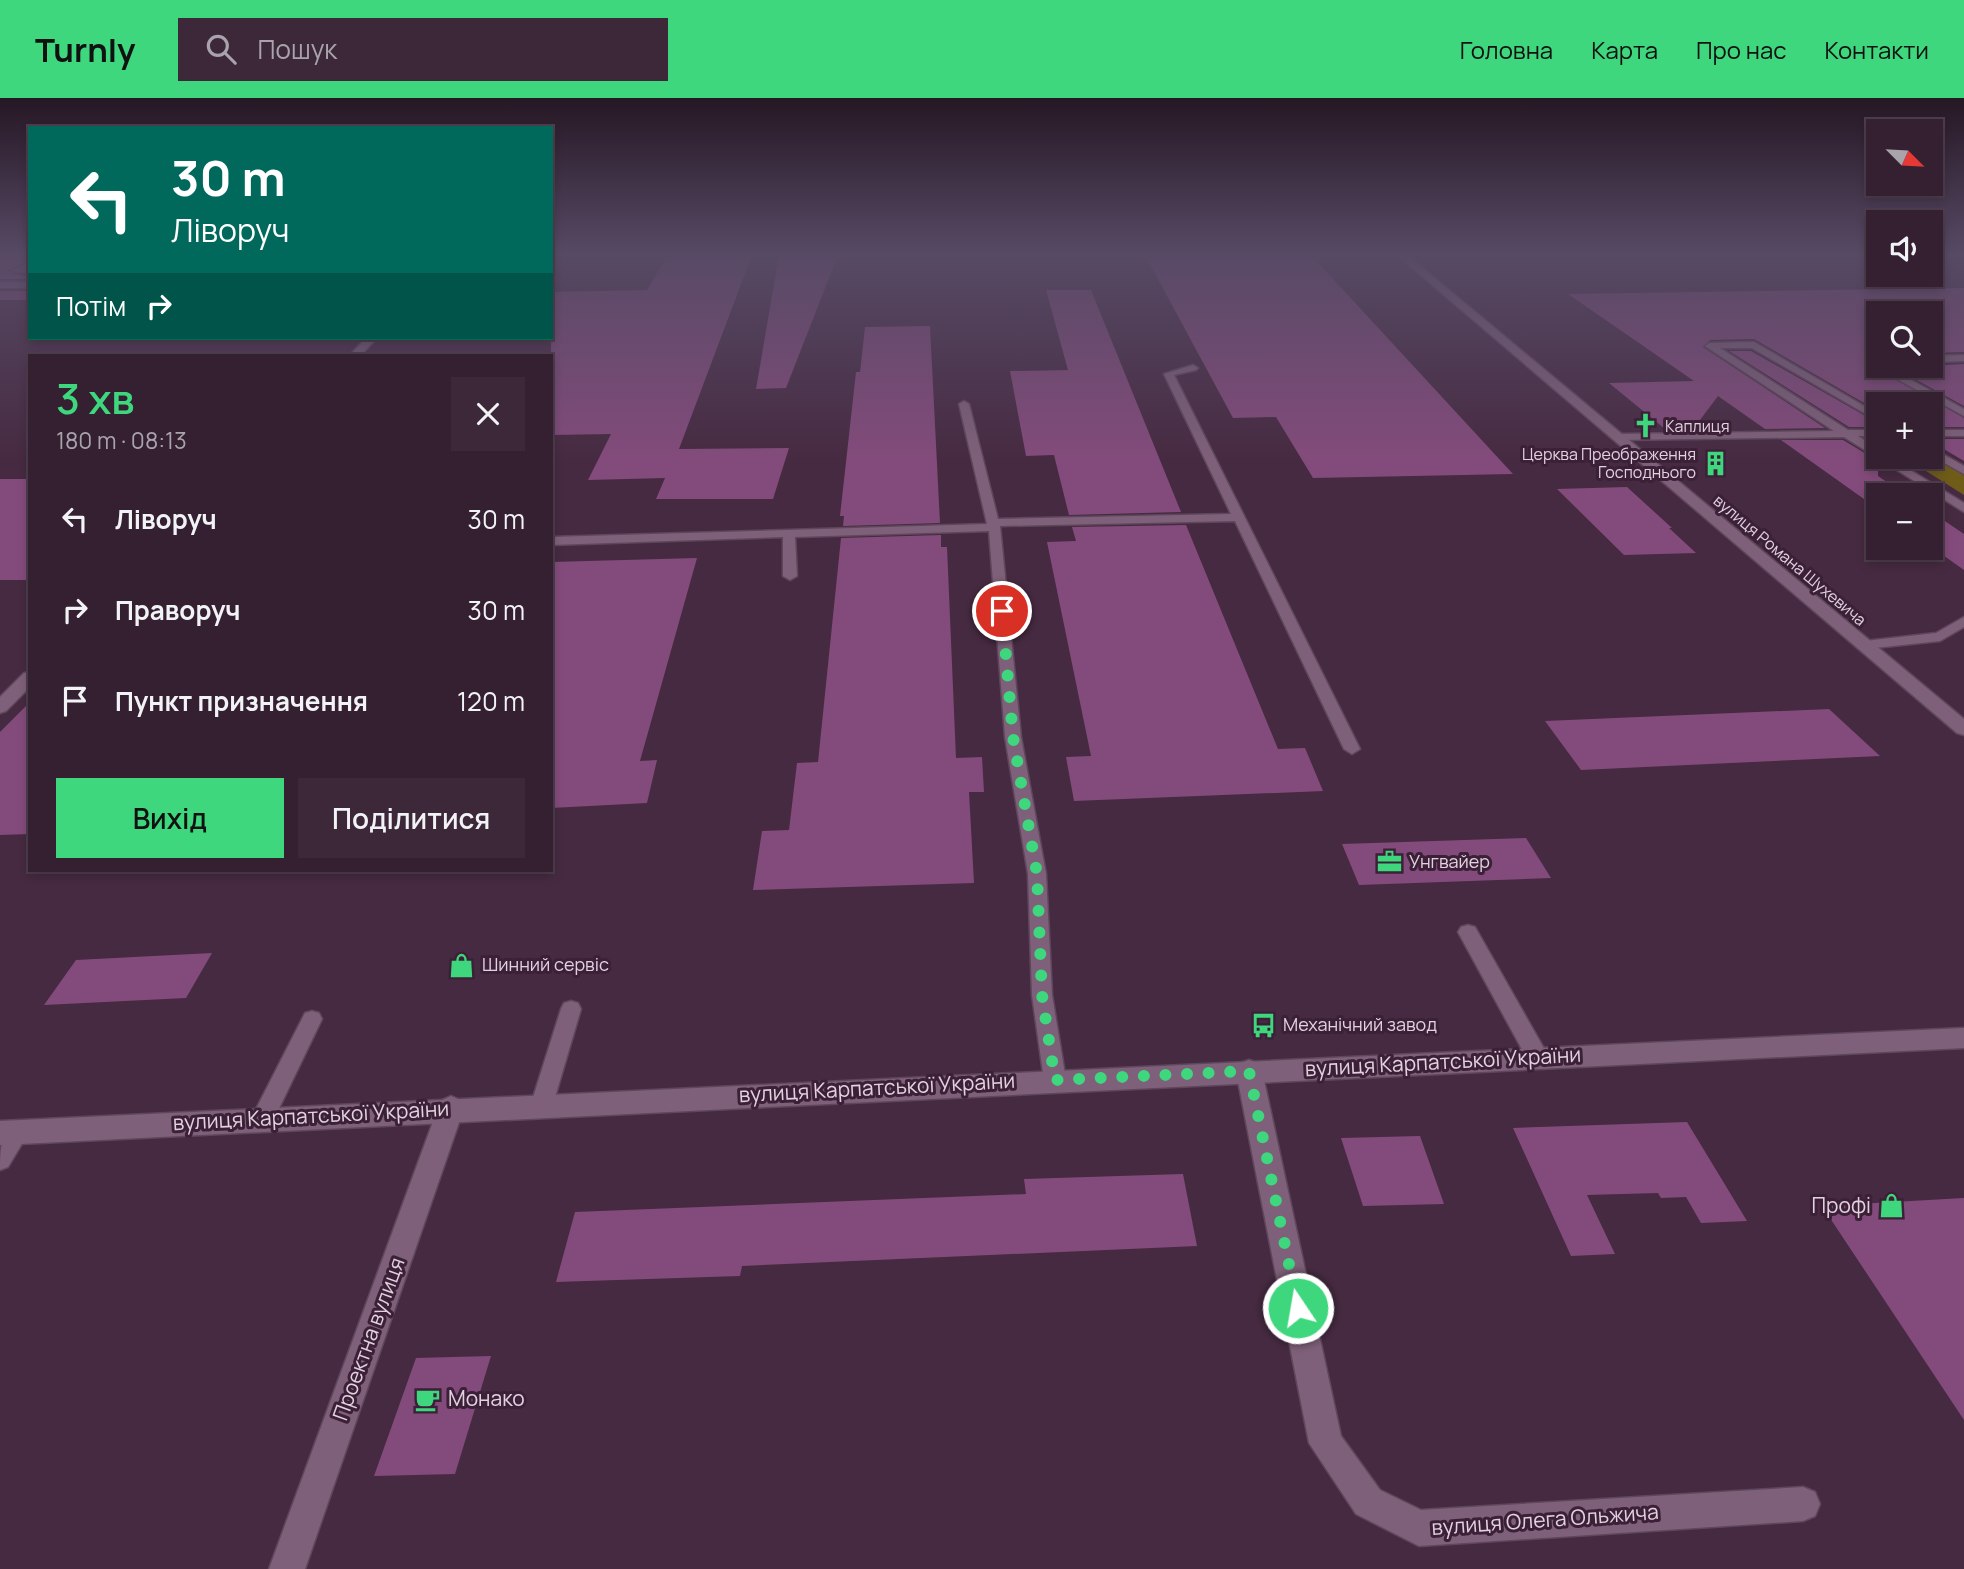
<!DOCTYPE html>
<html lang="uk">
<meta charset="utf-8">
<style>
:root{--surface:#342031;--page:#3c2839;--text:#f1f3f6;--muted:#a9a3ab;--line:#4e3e4d;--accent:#3ed77d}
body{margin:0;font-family:Manrope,sans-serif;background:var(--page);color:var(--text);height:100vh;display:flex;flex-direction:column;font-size:26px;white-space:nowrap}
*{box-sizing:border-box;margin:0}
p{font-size:23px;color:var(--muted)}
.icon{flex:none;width:38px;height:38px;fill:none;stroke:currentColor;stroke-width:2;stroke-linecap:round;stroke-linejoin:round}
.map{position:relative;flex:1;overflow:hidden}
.details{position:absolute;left:28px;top:256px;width:525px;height:518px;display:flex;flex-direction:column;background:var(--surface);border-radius:0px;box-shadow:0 4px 10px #0003,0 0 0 2px var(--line)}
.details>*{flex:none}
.banner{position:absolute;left:28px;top:28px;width:525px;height:214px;border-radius:0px;box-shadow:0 4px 10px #0003,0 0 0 2px var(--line);background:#00695c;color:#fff;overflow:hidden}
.needle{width:46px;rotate:114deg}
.fabs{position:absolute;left:1866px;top:21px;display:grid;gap:14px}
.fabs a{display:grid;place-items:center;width:77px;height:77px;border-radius:0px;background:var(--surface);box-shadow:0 4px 10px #0003,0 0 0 2px var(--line);font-size:35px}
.pin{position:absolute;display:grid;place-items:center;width:60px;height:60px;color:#fff;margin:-30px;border:4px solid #fff;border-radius:50%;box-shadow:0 2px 7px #0007}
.me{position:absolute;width:77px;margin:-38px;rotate:348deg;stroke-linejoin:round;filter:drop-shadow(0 0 5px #0008)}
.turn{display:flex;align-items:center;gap:24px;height:147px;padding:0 28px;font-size:32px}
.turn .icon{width:91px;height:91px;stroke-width:2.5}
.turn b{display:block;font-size:49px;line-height:60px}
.then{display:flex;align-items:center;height:66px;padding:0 28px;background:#0003;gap:14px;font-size:26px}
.round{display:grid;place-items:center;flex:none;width:74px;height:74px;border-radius:0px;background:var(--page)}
.headline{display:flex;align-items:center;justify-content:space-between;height:119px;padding:0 28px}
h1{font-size:42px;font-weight:600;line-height:52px;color:var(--accent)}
.cta{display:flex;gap:14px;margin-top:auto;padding:14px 28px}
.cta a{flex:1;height:80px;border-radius:0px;background:var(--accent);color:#111;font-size:28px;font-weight:600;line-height:80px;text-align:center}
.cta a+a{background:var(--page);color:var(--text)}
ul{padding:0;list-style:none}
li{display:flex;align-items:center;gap:21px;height:91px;padding:0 28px}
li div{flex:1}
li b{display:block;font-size:26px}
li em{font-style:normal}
header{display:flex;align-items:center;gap:42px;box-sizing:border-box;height:98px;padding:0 35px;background:var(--accent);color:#111}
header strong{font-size:33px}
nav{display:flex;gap:38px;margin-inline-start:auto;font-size:24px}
.search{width:490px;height:63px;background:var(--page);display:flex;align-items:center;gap:18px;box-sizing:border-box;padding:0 24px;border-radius:0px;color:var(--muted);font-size:26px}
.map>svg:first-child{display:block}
.green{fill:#6f5c19}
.building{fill:#834b7b}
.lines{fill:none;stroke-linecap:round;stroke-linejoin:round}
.lane-casing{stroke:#5e475b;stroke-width:3}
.street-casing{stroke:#5e475b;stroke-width:3}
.secondary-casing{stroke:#5e475b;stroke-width:3}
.lane{fill:#7f607a;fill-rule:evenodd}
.street{fill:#7f607a;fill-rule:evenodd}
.secondary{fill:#7f607a;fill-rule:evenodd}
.route{stroke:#3ed77d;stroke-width:12;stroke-dasharray:0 21.6}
.labels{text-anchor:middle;stroke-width:6;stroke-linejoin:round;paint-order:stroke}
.far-poi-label{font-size:16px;fill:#e2d1df;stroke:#3b2037;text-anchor:start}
.far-street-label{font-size:16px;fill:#e2d1df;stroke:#3b2037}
.poi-label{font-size:18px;fill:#e2d1df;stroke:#3b2037;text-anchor:start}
.near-street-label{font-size:21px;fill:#e2d1df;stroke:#3b2037}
.near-poi-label{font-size:21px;fill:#e2d1df;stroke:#3b2037;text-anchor:end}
</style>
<header>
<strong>Turnly</strong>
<div class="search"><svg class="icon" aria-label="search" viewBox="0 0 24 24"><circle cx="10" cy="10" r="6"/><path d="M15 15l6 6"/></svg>Пошук</div>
<nav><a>Головна</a><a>Карта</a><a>Про нас</a><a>Контакти</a></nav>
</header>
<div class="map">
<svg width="1964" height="1471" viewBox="0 0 1964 1471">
<rect width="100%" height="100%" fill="#462a41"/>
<polygon class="green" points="1930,355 1964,376 1964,397 1904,359 1930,359"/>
<g class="building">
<polygon points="0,157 30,157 30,162 8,172 11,176 30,178 30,181 0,181"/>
<polygon points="668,157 752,157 679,351 789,350 773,401 656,401 665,380 588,382 611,336 551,337 551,194 647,192"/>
<polygon points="779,157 838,157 786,290 756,291"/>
<polygon points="1281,157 1311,157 1513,376 1313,380 1276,319 1233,320 1146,159"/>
<polygon points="1964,190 1964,254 1930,255 1930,215 1878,215 1878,264 1874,269 1964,320 1964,329 1930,329 1930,306 1878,306 1878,313 1754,241 1710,242 1703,249 1825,330 1765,331 1718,298 1694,330 1665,331 1609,285 1694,283 1568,196"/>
<polygon points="1046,192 1091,192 1181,414 1069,417 1054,357 1026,358 1010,273 1068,272"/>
<rect x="0" y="193" width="30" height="9"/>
<polygon points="930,228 940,425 843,428 844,418 840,418 856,274 860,274 865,229"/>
<polygon points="1729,253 1751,253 1878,325 1878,329 1849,329"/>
<polygon points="1964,266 1964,308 1891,268 1930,268"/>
<polygon points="1930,341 1964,341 1964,363 1930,343"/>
<polygon points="1781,342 1843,342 1878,363 1878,378 1906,397 1878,397 1878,411"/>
<rect x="0" y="381" width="30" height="101"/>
<polygon points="1627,389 1672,430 1669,430 1696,455 1624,457 1557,391"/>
<polygon points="1930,413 1964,436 1964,472 1930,448"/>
<polygon points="1186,427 1278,651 1305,650 1323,693 1074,703 1066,659 1091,658 1047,444 1076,443 1072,429"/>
<polygon points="941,437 941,449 947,449 956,660 982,659 984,694 969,694 974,785 753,792 762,733 789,732 797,665 818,664 841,440"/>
<polygon points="697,460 640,663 657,662 647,705 551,710 551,464"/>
<polygon points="30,604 30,736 0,737 0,634"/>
<polygon points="1829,611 1880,658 1581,672 1545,623"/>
<polygon points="1526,740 1551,780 1359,787 1342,746"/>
<polygon points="212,855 186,900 44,907 76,862"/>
<polygon points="1687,1024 1747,1123 1701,1125 1686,1099 1661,1100 1658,1095 1587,1097 1615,1156 1571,1158 1513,1030"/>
<polygon points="1420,1038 1444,1106 1363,1108 1341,1040"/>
<polygon points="1183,1076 1197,1148 742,1168 740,1178 556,1184 575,1114 1026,1096 1024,1081"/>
<polygon points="1964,1100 1964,1322 1822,1108"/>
<polygon points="491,1258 455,1376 374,1378 416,1260"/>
</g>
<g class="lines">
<defs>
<g id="lane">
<polygon points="30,164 30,169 26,171 30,171 30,175 11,173"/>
<polygon points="1754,244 1878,316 1878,323 1752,250 1720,250 1848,332 1878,332 1878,338 1858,338 1878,351 1878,359 1889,359 1964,405 1964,414 1844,339 1618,342 1613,339 1618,336 1834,333 1705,248 1710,245"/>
<polygon points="1964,257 1964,263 1930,264 1930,258"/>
<polygon points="1878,266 1886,268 1964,311 1964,318 1877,270"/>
<polygon points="1193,267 1198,270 1196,272 1174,277 1360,651 1352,656 1344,651 1235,423 1000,428 1021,639 1046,776 1052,897 1066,982 1063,989 1055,991 1047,989 1044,982 1032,897 1028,776 1005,639 989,433 795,439 797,478 790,482 783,478 783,439 551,447 551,439 987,426 959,306 964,303 969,306 998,421 1231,416 1164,276"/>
<rect x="1930" y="332" width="34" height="6"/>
<polygon points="1930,349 1964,368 1964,376 1930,357"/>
<polygon points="1964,519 1964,529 1940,543 1865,551 1858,547 1865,543 1936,535"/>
<polygon points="1468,827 1475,829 1546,954 1549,960 1546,966 1538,969 1530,966 1458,834 1461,829"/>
<polygon points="571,903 578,905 581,911 553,1006 550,1013 542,1016 534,1013 531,1006 561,911 564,905"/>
<polygon points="312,913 319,915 322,921 271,1027 263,1030 255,1027 252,1020 255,1013 305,915"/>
<path d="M 18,1024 L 26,1027 L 29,1034 L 8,1069 L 0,1072 C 0,1054 0,1032 18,1024 Z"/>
</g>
<g id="street">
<polygon points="1397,157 1407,157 1964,621 1964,637 1957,635"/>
<rect x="0" y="184" width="30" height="6"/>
<polygon points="366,240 377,240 361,257 350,257"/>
<polygon points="30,574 30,589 6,613 0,615 0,599 24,575"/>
<polygon points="1249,962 1258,965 1262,973 1341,1338 1380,1392 1421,1412 1803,1389 1815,1394 1820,1406 1815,1418 1803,1423 1419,1448 1356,1416 1309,1345 1236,973 1240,965"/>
<polygon points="451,998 460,1002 464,1010 305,1471 269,1471 438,1010 442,1002"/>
</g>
<polygon id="secondary" points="1964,930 1964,950 0,1047 0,1023"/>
</defs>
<use href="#lane" class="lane-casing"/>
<use href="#street" class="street-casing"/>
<use href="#secondary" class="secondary-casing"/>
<use href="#lane" class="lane"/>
<use href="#street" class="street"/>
<use href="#secondary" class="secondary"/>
</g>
<linearGradient id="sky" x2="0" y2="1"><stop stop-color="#261724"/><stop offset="0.43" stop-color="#574a65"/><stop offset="1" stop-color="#574a65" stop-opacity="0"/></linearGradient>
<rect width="1964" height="363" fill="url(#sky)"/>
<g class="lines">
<polyline class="route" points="1002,513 1013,639 1037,776 1042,897 1055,982 1249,973 1298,1210"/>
</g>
<defs>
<symbol id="church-bare" viewBox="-9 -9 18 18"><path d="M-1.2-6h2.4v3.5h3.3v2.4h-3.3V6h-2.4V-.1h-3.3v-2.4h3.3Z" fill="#3ed77d" stroke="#3b2037" stroke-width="2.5" paint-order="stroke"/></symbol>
<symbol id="building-bare" viewBox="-9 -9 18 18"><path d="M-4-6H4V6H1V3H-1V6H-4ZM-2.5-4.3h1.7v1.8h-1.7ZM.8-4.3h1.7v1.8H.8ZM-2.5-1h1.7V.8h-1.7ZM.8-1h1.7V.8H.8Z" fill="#3ed77d" stroke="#3b2037" stroke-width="2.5" paint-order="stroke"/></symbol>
<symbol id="office-bare" viewBox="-9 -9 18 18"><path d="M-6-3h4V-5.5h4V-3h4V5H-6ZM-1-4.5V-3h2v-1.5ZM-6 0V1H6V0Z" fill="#3ed77d" stroke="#3b2037" stroke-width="2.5" paint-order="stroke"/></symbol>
<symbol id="shop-bare" viewBox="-9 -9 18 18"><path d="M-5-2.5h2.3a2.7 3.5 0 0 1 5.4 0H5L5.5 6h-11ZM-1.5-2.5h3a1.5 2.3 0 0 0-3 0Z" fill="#3ed77d" stroke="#3b2037" stroke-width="2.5" paint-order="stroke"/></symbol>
<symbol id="bus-bare" viewBox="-9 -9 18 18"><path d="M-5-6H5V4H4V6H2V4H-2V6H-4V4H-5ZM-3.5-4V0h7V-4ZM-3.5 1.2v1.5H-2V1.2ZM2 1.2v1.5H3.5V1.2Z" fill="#3ed77d" stroke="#3b2037" stroke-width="2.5" paint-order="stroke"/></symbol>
<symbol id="cafe-bare" viewBox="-9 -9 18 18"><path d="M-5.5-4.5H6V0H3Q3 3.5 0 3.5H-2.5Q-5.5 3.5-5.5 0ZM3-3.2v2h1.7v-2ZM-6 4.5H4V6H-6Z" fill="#3ed77d" stroke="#3b2037" stroke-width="2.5" paint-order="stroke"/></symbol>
</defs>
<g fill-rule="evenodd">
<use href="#church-bare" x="1628" y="310" width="35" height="35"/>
<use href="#building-bare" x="1698" y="348" width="35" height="35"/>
<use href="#office-bare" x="1372" y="746" width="35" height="35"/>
<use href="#shop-bare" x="444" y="850" width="35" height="35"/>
<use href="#bus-bare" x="1246" y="910" width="35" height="35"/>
<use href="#shop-bare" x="1874" y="1090" width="35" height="35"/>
<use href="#cafe-bare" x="410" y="1284" width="35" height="35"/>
</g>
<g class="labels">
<g class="far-poi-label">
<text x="1665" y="334">Каплиця</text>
<text x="1696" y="362" text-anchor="end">Церква Преображення<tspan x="1696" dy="18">Господнього</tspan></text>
</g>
<g class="far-street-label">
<text transform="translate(1790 462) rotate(40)" y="6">вулиця Романа Шухевича</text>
</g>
<g class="poi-label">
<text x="1409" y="770">Унгвайер</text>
<text x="482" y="873">Шинний сервіс</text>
<text x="1283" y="933">Механічний завод</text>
</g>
<g class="near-street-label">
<text transform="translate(1443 964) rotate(-3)" y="7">вулиця Карпатської України</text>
<text transform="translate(877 990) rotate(-3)" y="7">вулиця Карпатської України</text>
<text transform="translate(311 1018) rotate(-3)" y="7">вулиця Карпатської України</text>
<text transform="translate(369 1241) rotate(-70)" y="7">Проектна вулиця</text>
<text transform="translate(1545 1422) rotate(-4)" y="7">вулиця Олега Ольжича</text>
</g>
<g class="near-poi-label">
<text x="1871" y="1115">Профі</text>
<text x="448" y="1308" text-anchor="start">Монако</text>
</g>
</g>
</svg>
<div class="fabs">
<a><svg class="needle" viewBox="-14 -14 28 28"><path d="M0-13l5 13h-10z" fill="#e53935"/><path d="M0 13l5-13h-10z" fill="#a9a3ab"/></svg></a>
<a><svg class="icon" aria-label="sound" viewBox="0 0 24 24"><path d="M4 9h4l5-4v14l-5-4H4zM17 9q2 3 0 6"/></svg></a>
<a><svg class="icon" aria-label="search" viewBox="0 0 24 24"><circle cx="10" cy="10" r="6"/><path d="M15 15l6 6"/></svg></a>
<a>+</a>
<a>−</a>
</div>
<div class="pin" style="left:1002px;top:513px;background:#d93025"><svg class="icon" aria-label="arrive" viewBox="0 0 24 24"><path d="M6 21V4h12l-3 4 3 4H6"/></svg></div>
<svg class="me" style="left:1298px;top:1210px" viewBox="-20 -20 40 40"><circle r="17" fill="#3ed77d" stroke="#fff" stroke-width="3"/><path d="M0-11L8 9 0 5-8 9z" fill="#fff"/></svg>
<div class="banner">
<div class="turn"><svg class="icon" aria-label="left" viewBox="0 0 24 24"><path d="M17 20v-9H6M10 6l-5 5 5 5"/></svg><div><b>30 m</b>Ліворуч</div></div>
<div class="then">Потім<svg class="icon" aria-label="right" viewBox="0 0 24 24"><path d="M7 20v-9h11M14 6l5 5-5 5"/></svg></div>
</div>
<section class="details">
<div class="headline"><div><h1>3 хв</h1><p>180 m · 08:13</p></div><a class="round"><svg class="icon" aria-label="close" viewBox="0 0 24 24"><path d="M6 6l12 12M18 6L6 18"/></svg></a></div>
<ul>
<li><svg class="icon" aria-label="left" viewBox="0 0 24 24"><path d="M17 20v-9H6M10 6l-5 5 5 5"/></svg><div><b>Ліворуч</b></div><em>30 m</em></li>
<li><svg class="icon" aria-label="right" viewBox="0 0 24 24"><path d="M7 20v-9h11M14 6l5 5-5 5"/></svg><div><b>Праворуч</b></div><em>30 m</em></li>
<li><svg class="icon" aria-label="arrive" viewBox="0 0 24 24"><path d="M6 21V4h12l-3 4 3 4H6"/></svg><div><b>Пункт призначення</b></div><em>120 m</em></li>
</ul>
<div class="cta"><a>Вихід</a><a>Поділитися</a></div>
</section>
</div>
